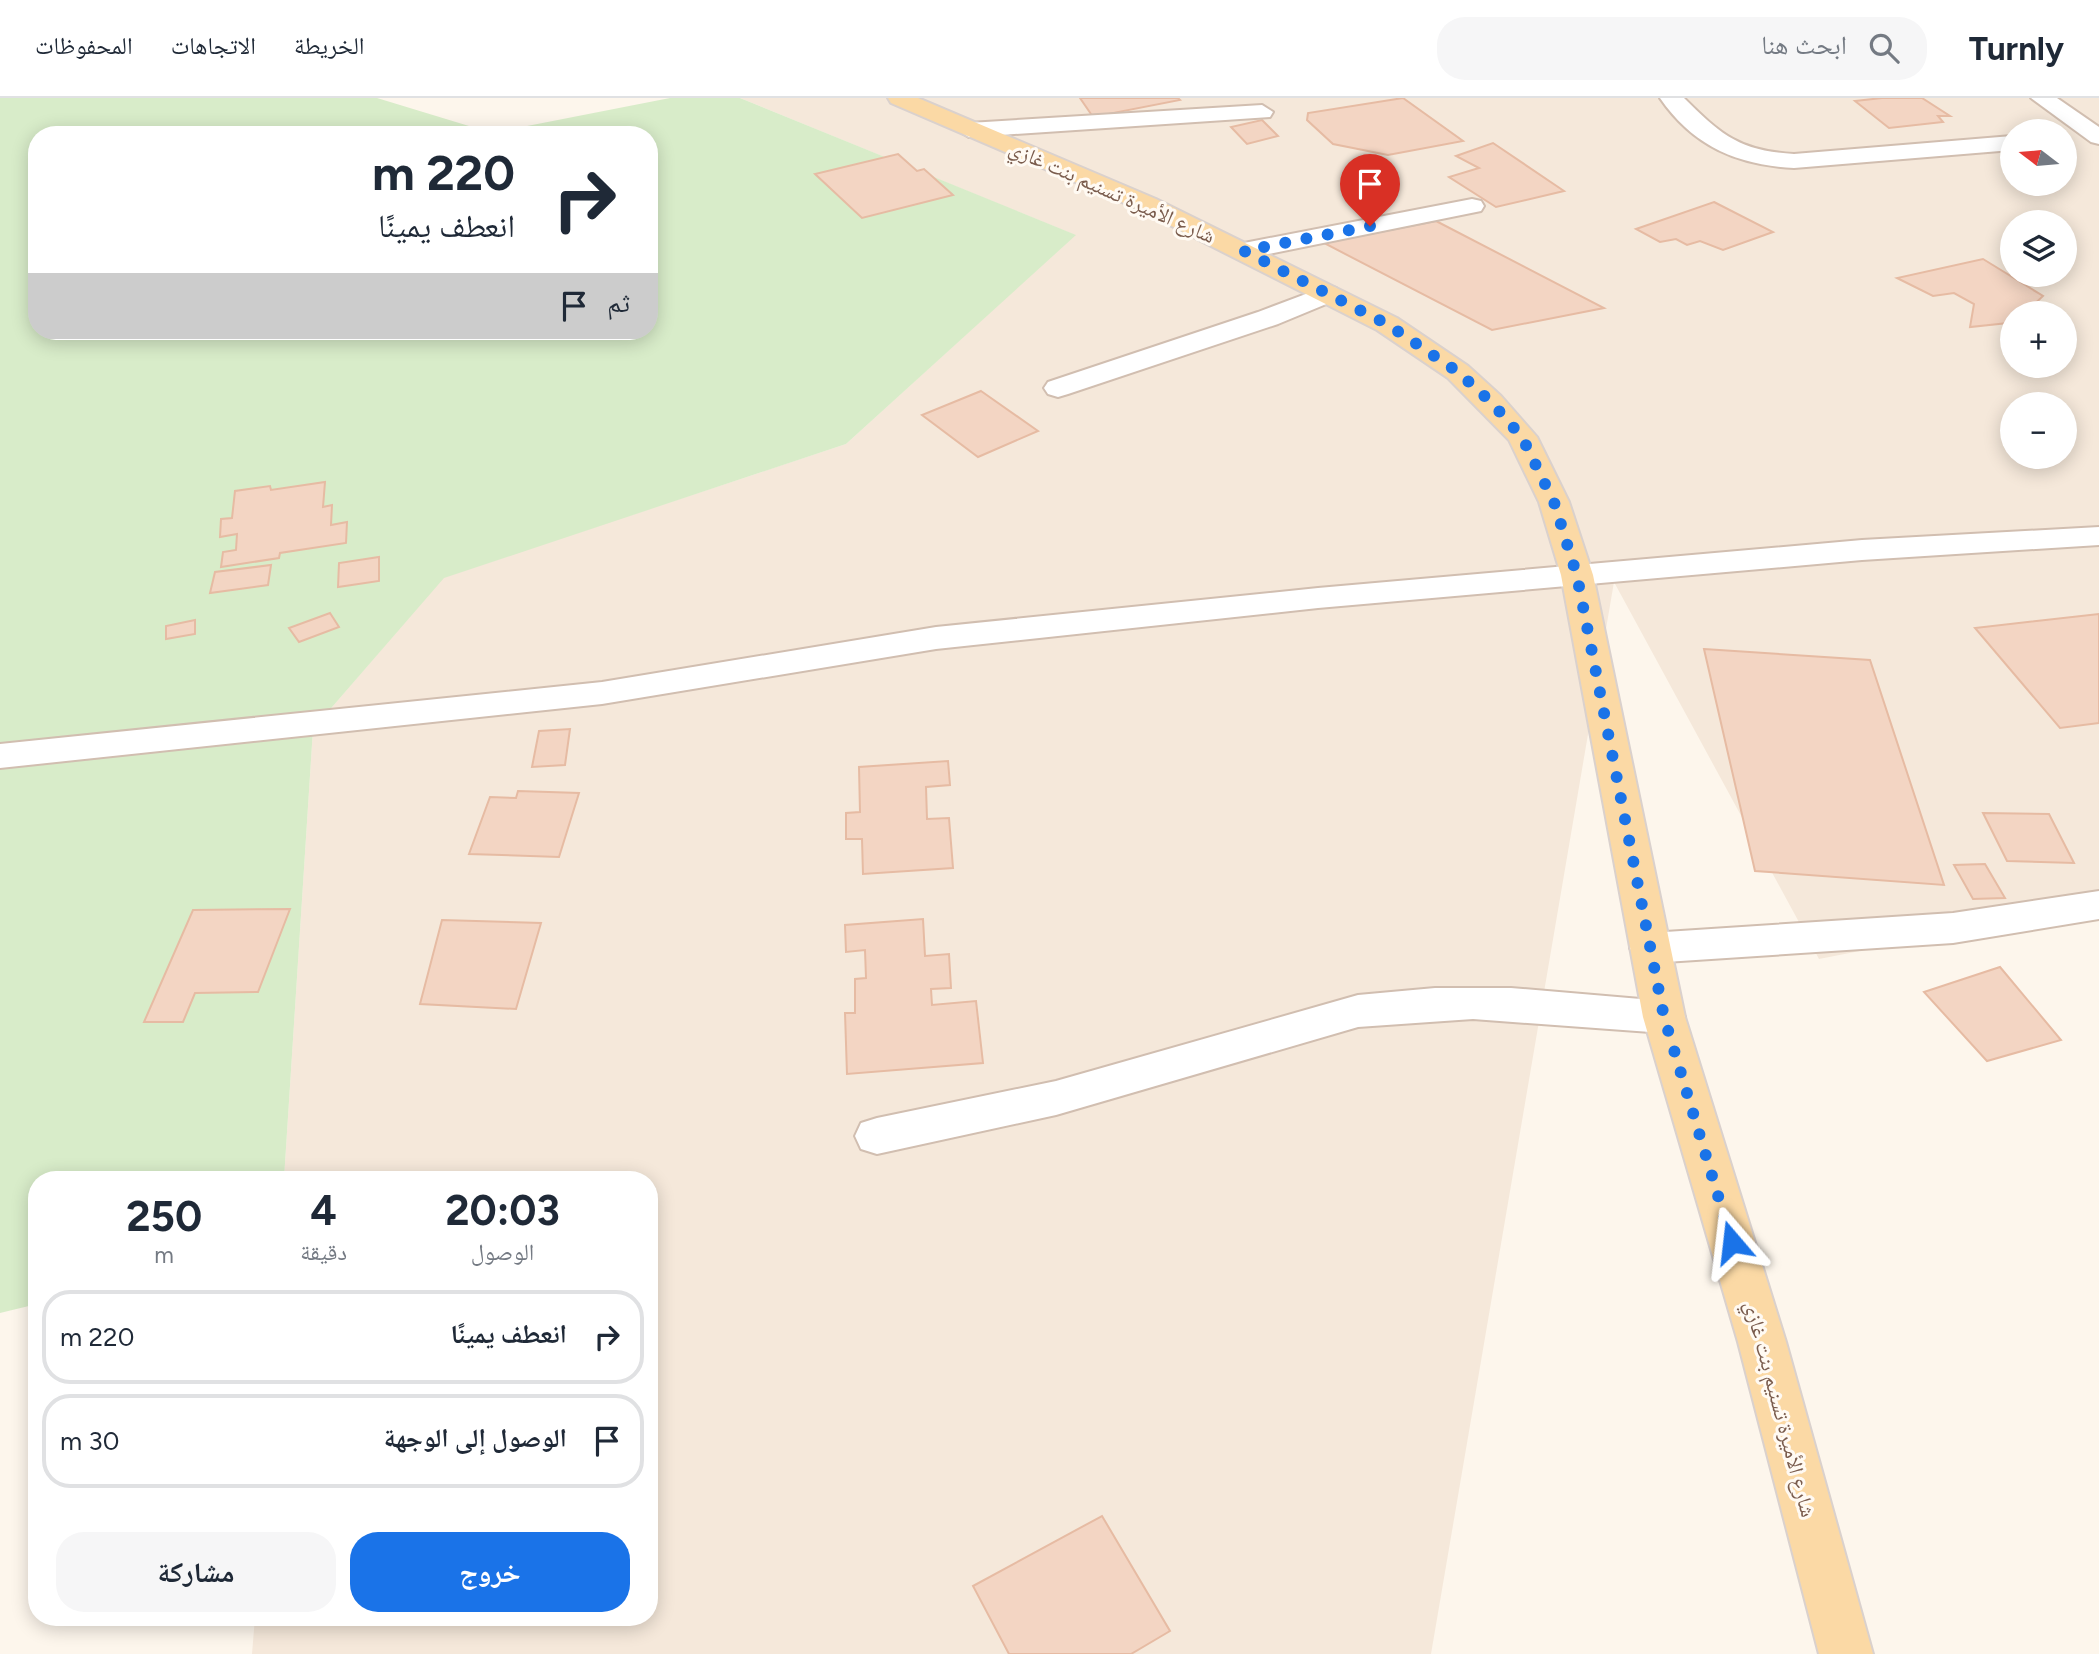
<!DOCTYPE html>
<html lang="ar">
<meta charset="utf-8">
<style>
:root{--surface:#fff;--page:#f6f6f7;--text:#1f2937;--muted:#747a83;--line:#e0e1e3;--accent:#1a73e8}
body{margin:0;font-family:Figtree,"Noto Naskh Arabic",sans-serif;background:var(--page);color:var(--text);direction:rtl;height:100vh;display:flex;flex-direction:column;font-size:26px;white-space:nowrap}
*{box-sizing:border-box;margin:0}
p{font-size:23px;color:var(--muted)}
.icon{flex:none;width:38px;height:38px;fill:none;stroke:currentColor;stroke-width:2;stroke-linecap:round;stroke-linejoin:round}
.map{position:relative;flex:1;overflow:hidden;direction:ltr}
.details{position:absolute;left:28px;top:1073px;width:630px;height:455px;display:flex;flex-direction:column;background:var(--surface);border-radius:28px;box-shadow:0 4px 18px #0003;direction:rtl}
.details>*{flex:none}
.top-card{position:absolute;left:28px;top:28px;width:630px;height:214px;border-radius:28px;box-shadow:0 4px 18px #0003;direction:rtl;background:#fff;color:var(--text);overflow:hidden}
.needle{width:46px;rotate:286deg}
.tools{position:absolute;left:2000px;top:21px;display:grid;gap:14px}
.tools a{display:grid;place-items:center;width:77px;height:77px;border-radius:50%;background:var(--surface);box-shadow:0 4px 18px #0003;font-size:35px}
.pin{position:absolute;display:grid;place-items:center;width:60px;height:60px;color:#fff;margin:-72px -30px;border-radius:50% 50% 50% 0;rotate:-45deg;box-shadow:0 0 7px #0007}
.pin .icon{rotate:45deg}
.me{position:absolute;width:77px;margin:-38px;rotate:343deg;stroke-linejoin:round;filter:drop-shadow(0 0 5px #0008)}
.turn{display:flex;align-items:center;gap:24px;height:147px;padding:0 28px;font-size:32px}
.turn .icon{width:91px;height:91px;stroke-width:2.5}
.turn b{display:block;font-size:49px;line-height:60px}
.then{display:flex;align-items:center;height:66px;padding:0 28px;background:#0003;gap:14px;font-size:26px}
.eta{display:flex;justify-content:space-evenly;align-items:center;height:119px;text-align:center}
.eta b{font-size:42px;font-weight:700;line-height:49px}
.action{display:flex;gap:14px;margin-top:auto;padding:14px 28px}
.action a{flex:1;height:80px;border-radius:28px;background:var(--accent);color:#fff;font-size:28px;font-weight:700;line-height:80px;text-align:center}
.action a+a{background:var(--page);color:var(--text)}
ul{padding:0;list-style:none}
li{display:flex;align-items:center;gap:21px;height:94px;margin:0 14px 10px;padding:0 14px;border:4px solid var(--line);border-radius:28px}
li div{flex:1}
li b{display:block;font-size:26px}
li em{font-style:normal}
header{display:flex;align-items:center;gap:42px;box-sizing:border-box;height:98px;padding:0 35px;background:var(--surface);border-bottom:2px solid var(--line)}
header strong{font-size:33px}
nav{display:flex;gap:38px;margin-inline-start:auto;font-size:24px}
.search{width:490px;height:63px;background:var(--page);display:flex;align-items:center;gap:18px;box-sizing:border-box;padding:0 24px;border-radius:28px;color:var(--muted);font-size:26px}
.map>svg:first-child{display:block}
.residential{fill:#f5e8da;fill-rule:evenodd}
.green{fill:#d8ecc9;fill-rule:evenodd}
.building{fill:#f3d5c3;stroke:#e6bba3;stroke-width:2}
.lines{fill:none;stroke-linecap:round;stroke-linejoin:round}
.minor-casing{stroke:#d1beb0;stroke-width:4}
.major-casing{stroke:#dad1cd;stroke-width:4}
.minor{fill:#fff;fill-rule:evenodd}
.major{fill:#fbd9a5;fill-rule:evenodd}
.route{stroke:#1a73e8;stroke-width:12;stroke-dasharray:0 21.6}
.labels{text-anchor:middle;stroke-width:6;stroke-linejoin:round;paint-order:stroke}
.street-label{font-size:21px;fill:#7a5c4d;stroke:#fffaf3}
</style>
<header>
<strong>Turnly</strong>
<div class="search"><svg class="icon" aria-label="search" viewBox="0 0 24 24"><circle cx="10" cy="10" r="6"/><path d="M15 15l6 6"/></svg>ابحث هنا</div>
<nav><a>الخريطة</a><a>الاتجاهات</a><a>المحفوظات</a></nav>
</header>
<div class="map">
<svg width="2099" height="1556" viewBox="0 0 2099 1556">
<rect width="100%" height="100%" fill="#fdf6ec"/>
<path class="residential" d="M 740,0 L 2099,0 L 2099,806 L 1819,861 L 1614,484 L 1431,1556 L 252,1556 L 255,1519 L 649,1519 L 649,1082 L 284,1081 L 313,631 L 444,479 L 846,346 L 1075,137 ZM 2012,33 L 2065,33 L 2065,86 L 2012,86 ZM 2012,124 L 2065,124 L 2065,177 L 2012,177 ZM 2012,215 L 2065,215 L 2065,268 L 2012,268 ZM 2012,306 L 2065,306 L 2065,359 L 2012,359 Z"/>
<path class="green" d="M 0,0 L 377,0 L 492,35 L 670,0 L 740,0 L 1076,137 L 846,346 L 444,480 L 313,631 L 284,1081 L 37,1082 L 37,1206 L 0,1215 ZM 37,37 L 649,37 L 649,233 L 37,233 Z"/>
<g class="building">
<polygon points="1080,0 1178,0 1180,2 1093,19"/>
<polygon points="1403,0 1463,43 1388,57 1333,46 1307,22 1308,15"/>
<polygon points="1882,0 1922,0 1950,18 1938,18 1943,24 1889,30 1855,3"/>
<polygon points="1262,22 1278,38 1247,46 1231,29"/>
<polygon points="1493,45 1564,93 1496,109 1449,79 1479,70 1456,58"/>
<polygon points="898,56 917,73 924,71 953,97 862,120 815,76"/>
<polygon points="1714,104 1773,134 1723,152 1700,143 1687,147 1676,141 1660,144 1636,131"/>
<polygon points="1436,123 1604,210 1492,232 1324,145"/>
<polygon points="1983,161 2043,198 2025,215 2012,215 2012,222 2008,225 1970,229 1974,206 1954,195 1933,198 1897,180"/>
<polygon points="981,293 1038,333 978,359 922,317"/>
<polygon points="325,384 323,409 332,407 331,427 347,424 346,445 280,455 279,460 221,469 223,454 236,452 237,436 220,439 221,421 232,420 235,393 270,388 271,392"/>
<polygon points="379,459 379,483 338,489 339,465"/>
<polygon points="271,467 268,487 210,495 215,474"/>
<polygon points="330,515 339,529 299,544 289,530"/>
<polygon points="2099,516 2099,625 2060,630 1975,530"/>
<polygon points="195,522 195,536 166,541 166,528"/>
<polygon points="1704,551 1870,562 1944,787 1755,773"/>
<polygon points="570,631 565,667 532,669 539,633"/>
<polygon points="948,663 950,687 926,689 927,721 949,720 953,770 863,776 862,741 846,741 846,715 860,714 859,669"/>
<polygon points="518,693 579,695 559,759 469,756 490,699 516,700"/>
<polygon points="1983,715 2049,716 2074,765 2007,763"/>
<polygon points="1985,766 2005,800 1973,801 1954,767"/>
<polygon points="290,811 258,894 195,895 183,924 144,924 193,812"/>
<polygon points="923,821 925,858 949,856 951,890 931,891 932,907 976,903 983,965 847,976 845,915 855,915 855,881 866,880 865,852 846,854 845,827"/>
<polygon points="442,822 541,825 516,911 420,906"/>
<polygon points="2000,869 2061,942 1987,963 1924,894"/>
<polygon points="1102,1418 1170,1533 1131,1556 1009,1556 973,1488"/>
</g>
<g class="lines">
<defs>
<g id="minor">
<path d="M 1660,0 L 1684,0 C 1721,37 1740,53 1794,56 L 2012,38 L 2012,52 L 1794,70 C 1737,67 1693,48 1660,0 Z"/>
<polygon points="2031,0 2057,0 2099,29 2099,46 2091,44"/>
<polygon points="1262,7 1273,14 1270,19 969,39 958,32 969,25"/>
<polygon points="1472,101 1481,103 1484,108 1481,113 1244,161 1235,158 1231,153 1235,148 1244,145"/>
<polygon points="1327,188 1336,190 1340,196 1336,202 1278,226 1068,296 1058,299 1048,296 1044,290 1048,284 1258,214"/>
<polygon points="2099,429 2099,447 1862,462 1318,510 936,551 602,606 0,670 0,646 602,584 936,529 1318,490 1862,442"/>
<polygon points="2099,793 2099,821 1953,845 1650,865 1636,861 1630,850 1636,839 1650,835 1953,815"/>
<polygon points="1435,890 1511,890 1664,903 1679,908 1685,919 1679,930 1664,935 1473,921 1358,929 1056,1017 877,1056 861,1051 855,1038 861,1025 877,1020 1056,983 1358,897"/>
</g>
<polygon id="major" points="888,0 918,0 1156,101 1397,220 1468,268 1501,298 1537,339 1569,404 1593,477 1685,919 1786,1244 1873,1556 1819,1556 1738,1244 1643,919 1561,477 1539,404 1509,342 1448,280 1377,232 1138,111 891,5"/>
</defs>
<use href="#minor" class="minor-casing"/>
<use href="#major" class="major-casing"/>
<use href="#minor" class="minor"/>
<use href="#major" class="major"/>
</g>
<g class="lines">
<polyline class="route" points="1370,128 1244,153 1387,226 1458,274 1491,304 1522,339 1543,382 1554,404 1577,478 1664,919 1732,1144"/>
</g>
<g class="labels">
<g class="street-label">
<text transform="translate(1112 94) rotate(24)" y="7">شارع الأميرة تسنيم بنت غازي</text>
<text transform="translate(1780 1311) rotate(75)" y="7">شارع الأميرة تسنيم بنت غازي</text>
</g>
</g>
</svg>
<div class="tools">
<a><svg class="needle" viewBox="-14 -14 28 28"><path d="M0-13l5 13h-10z" fill="#e53935"/><path d="M0 13l5-13h-10z" fill="#747a83"/></svg></a>
<a><svg class="icon" aria-label="layers" viewBox="0 0 24 24"><path d="M12 4l9 5-9 5-9-5zM3 14l9 5 9-5"/></svg></a>
<a>+</a>
<a>−</a>
</div>
<div class="pin" style="left:1370px;top:128px;background:#d93025"><svg class="icon" aria-label="arrive" viewBox="0 0 24 24"><path d="M6 21V4h12l-3 4 3 4H6"/></svg></div>
<svg class="me" style="left:1732px;top:1144px" viewBox="-20 -20 40 40"><path d="M0-17L14 15 0 8-14 15z" fill="#1a73e8" stroke="#fff" stroke-width="4"/></svg>
<div class="top-card">
<div class="turn"><svg class="icon" aria-label="right" viewBox="0 0 24 24"><path d="M7 20v-9h11M14 6l5 5-5 5"/></svg><div><b>220 m</b>انعطف يمينًا</div></div>
<div class="then">ثم<svg class="icon" aria-label="arrive" viewBox="0 0 24 24"><path d="M6 21V4h12l-3 4 3 4H6"/></svg></div>
</div>
<section class="details">
<div class="eta">
<div><b>20:03</b><p>الوصول</p></div>
<div><b>4</b><p>دقيقة</p></div>
<div><b>250</b><p>m</p></div>
</div>
<ul>
<li><svg class="icon" aria-label="right" viewBox="0 0 24 24"><path d="M7 20v-9h11M14 6l5 5-5 5"/></svg><div><b>انعطف يمينًا</b></div><em>220 m</em></li>
<li><svg class="icon" aria-label="arrive" viewBox="0 0 24 24"><path d="M6 21V4h12l-3 4 3 4H6"/></svg><div><b>الوصول إلى الوجهة</b></div><em>30 m</em></li>
</ul>
<div class="action"><a>خروج</a><a>مشاركة</a></div>
</section>
</div>
